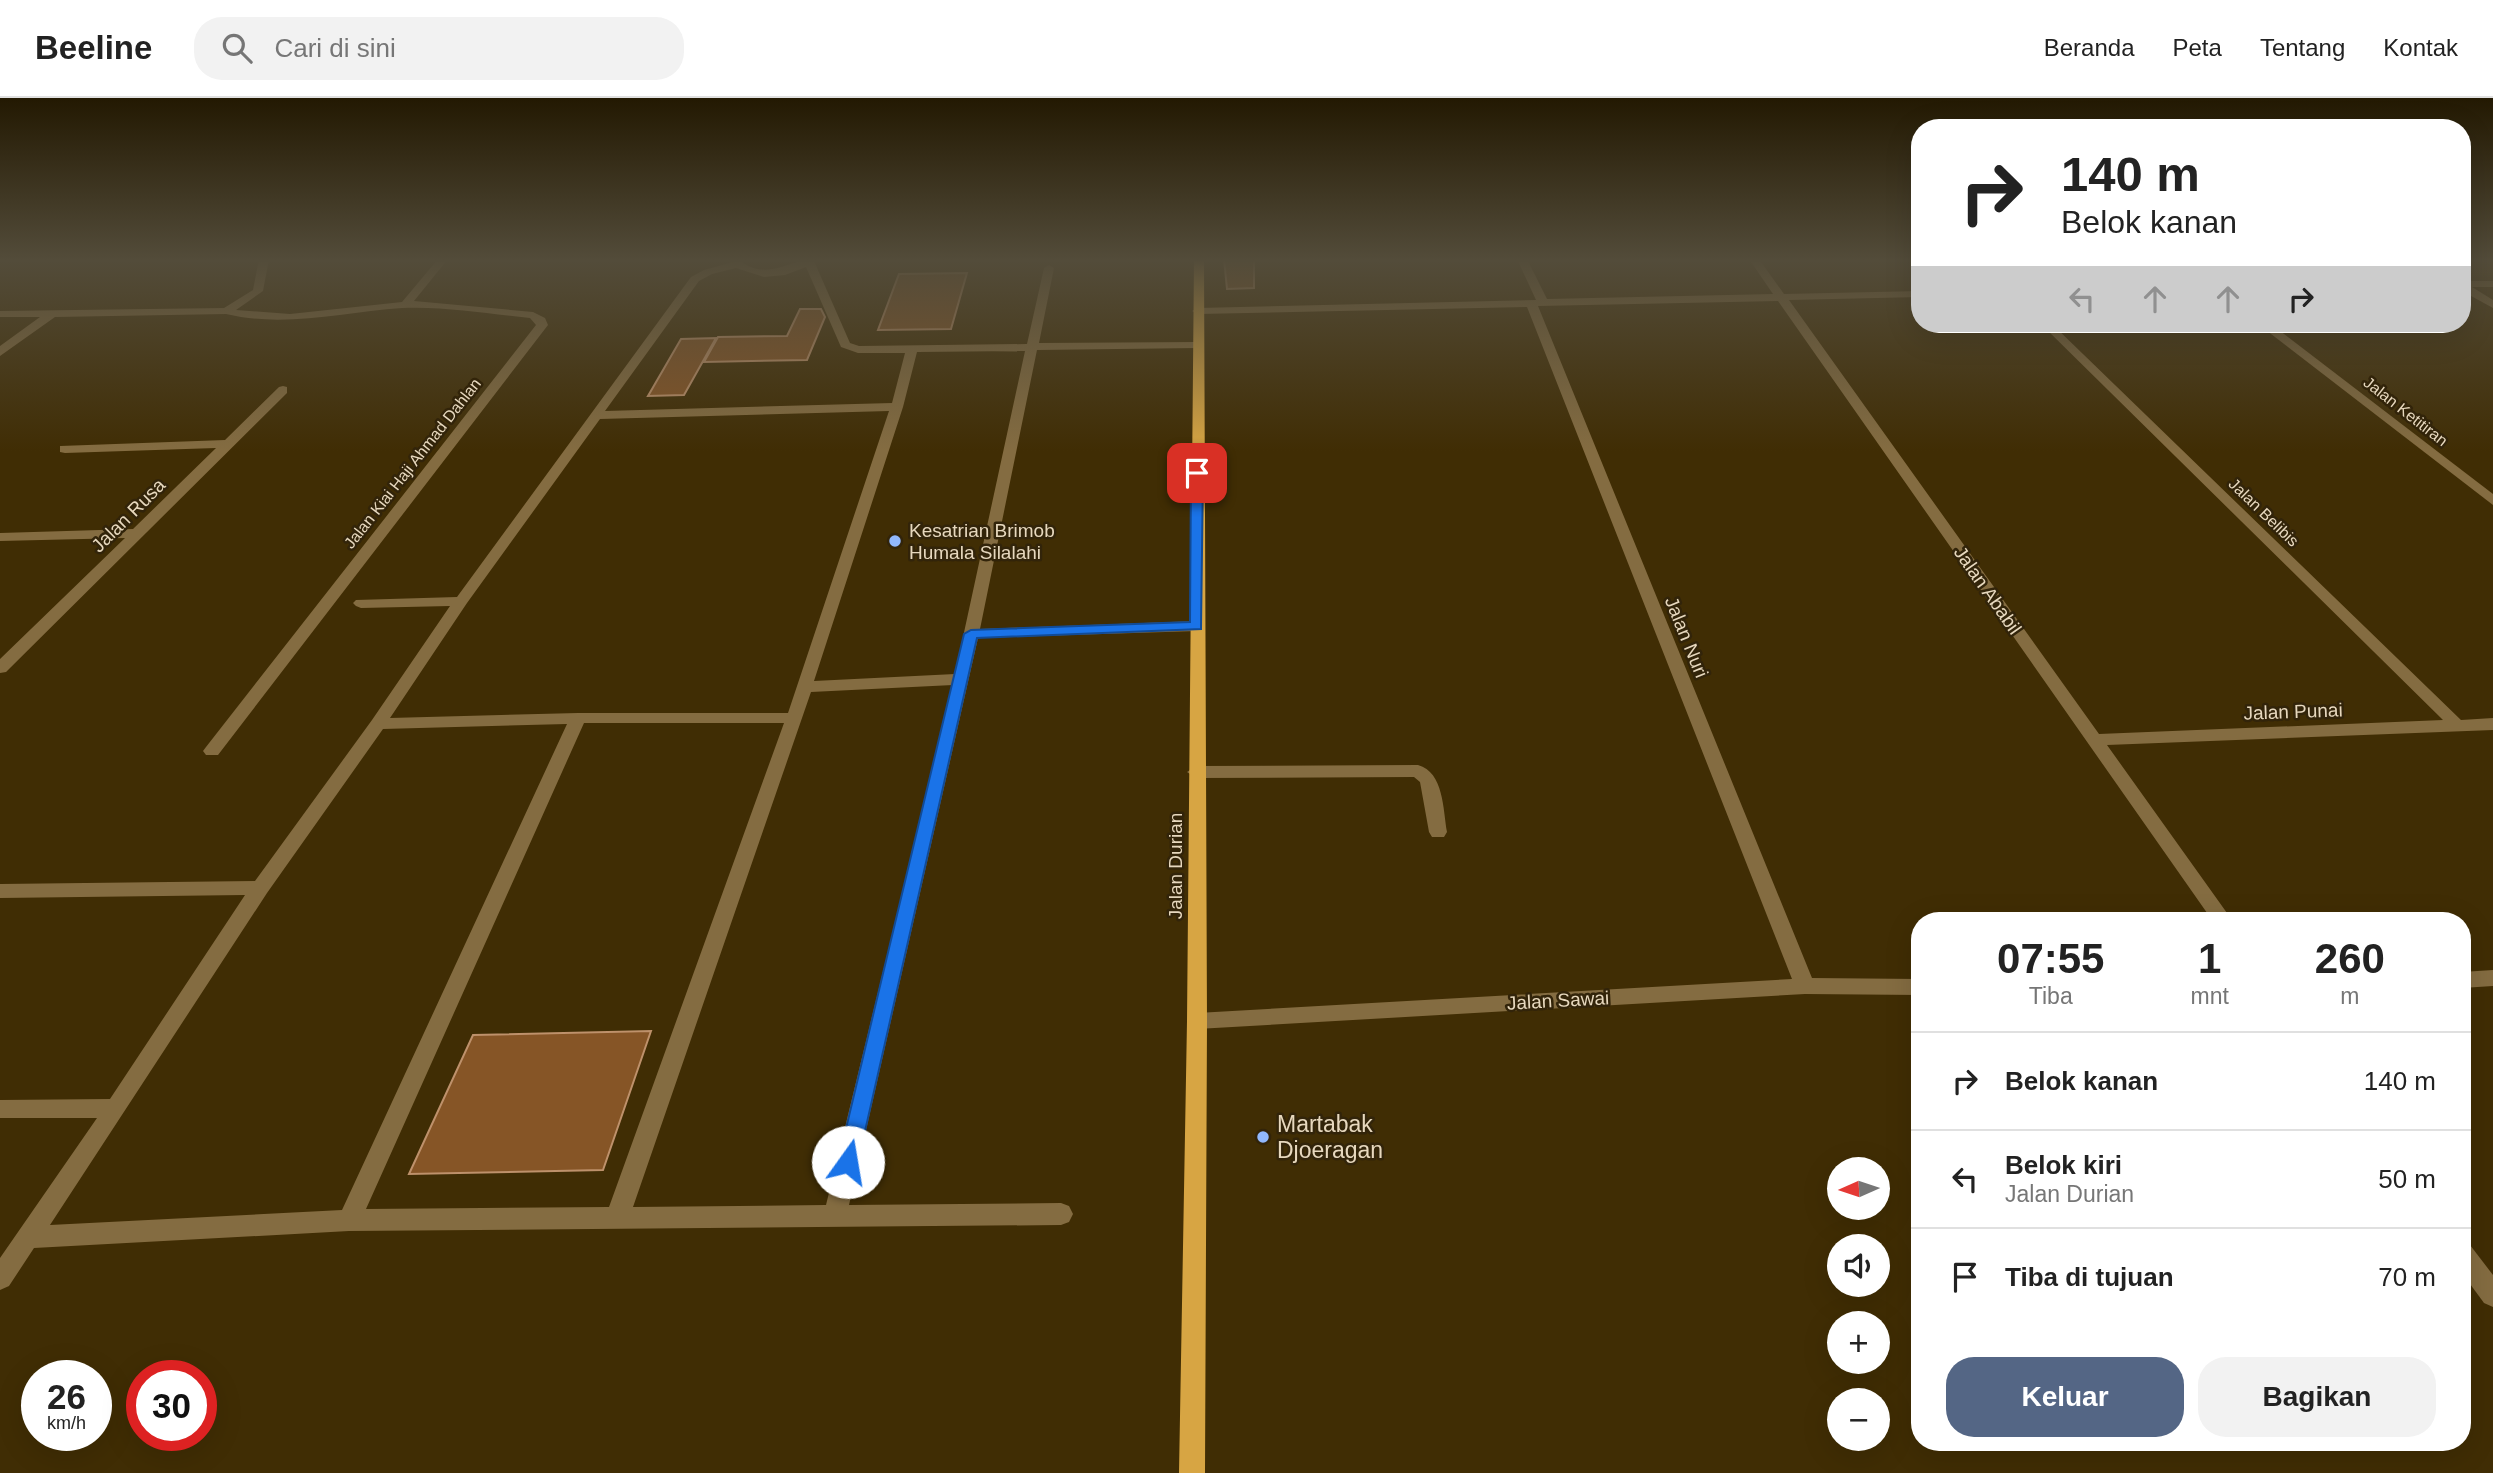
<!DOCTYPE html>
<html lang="id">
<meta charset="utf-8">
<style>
:root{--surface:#fff;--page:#f2f2f2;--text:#222;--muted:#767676;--line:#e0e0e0;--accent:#546685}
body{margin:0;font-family:Arial,sans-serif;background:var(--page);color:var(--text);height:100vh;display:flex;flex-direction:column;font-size:26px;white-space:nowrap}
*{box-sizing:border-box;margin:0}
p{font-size:23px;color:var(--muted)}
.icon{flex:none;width:38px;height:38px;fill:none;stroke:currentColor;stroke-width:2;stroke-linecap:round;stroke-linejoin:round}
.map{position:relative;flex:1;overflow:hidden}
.drawer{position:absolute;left:1911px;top:814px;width:560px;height:539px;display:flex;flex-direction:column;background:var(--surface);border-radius:28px;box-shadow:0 7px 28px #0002}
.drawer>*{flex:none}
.guide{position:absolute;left:1911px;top:21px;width:560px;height:214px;border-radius:28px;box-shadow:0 7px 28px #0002;background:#fff;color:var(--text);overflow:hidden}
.needle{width:46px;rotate:267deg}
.fabs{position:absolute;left:1827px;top:1059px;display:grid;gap:14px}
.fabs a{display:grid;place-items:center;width:63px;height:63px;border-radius:50%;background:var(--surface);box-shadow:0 7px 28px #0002;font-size:35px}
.speed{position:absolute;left:21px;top:1262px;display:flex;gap:14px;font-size:35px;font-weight:700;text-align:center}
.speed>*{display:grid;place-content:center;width:91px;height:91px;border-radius:50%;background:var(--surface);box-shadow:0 7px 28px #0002;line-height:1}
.speed small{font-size:18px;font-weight:400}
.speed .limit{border:10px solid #d22;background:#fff;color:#111}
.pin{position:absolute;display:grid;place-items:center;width:60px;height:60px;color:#fff;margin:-30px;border-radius:14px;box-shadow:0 4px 10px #0006}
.me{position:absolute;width:77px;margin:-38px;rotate:13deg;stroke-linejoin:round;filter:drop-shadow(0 0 5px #0008)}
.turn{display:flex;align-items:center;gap:24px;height:147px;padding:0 35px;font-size:32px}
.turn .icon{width:91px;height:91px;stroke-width:2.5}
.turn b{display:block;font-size:49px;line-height:60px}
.lanes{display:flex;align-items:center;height:66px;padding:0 35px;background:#0003;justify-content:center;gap:35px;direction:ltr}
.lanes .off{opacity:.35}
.eta{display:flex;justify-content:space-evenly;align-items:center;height:119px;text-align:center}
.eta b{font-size:42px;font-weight:700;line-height:49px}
.cta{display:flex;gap:14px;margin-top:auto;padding:14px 35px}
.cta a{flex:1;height:80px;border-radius:28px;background:var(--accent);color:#fff;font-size:28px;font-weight:700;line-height:80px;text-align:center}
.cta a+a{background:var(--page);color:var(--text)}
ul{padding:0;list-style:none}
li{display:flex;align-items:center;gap:21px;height:98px;padding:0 35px;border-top:2px solid var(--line)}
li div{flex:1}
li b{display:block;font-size:26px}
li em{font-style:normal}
header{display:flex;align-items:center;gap:42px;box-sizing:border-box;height:98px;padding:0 35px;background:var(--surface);border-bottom:2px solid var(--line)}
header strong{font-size:33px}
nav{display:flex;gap:38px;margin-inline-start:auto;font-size:24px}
.search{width:490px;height:63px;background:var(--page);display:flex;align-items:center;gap:18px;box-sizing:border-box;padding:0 24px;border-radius:28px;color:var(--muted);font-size:26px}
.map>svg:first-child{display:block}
.built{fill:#483201}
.building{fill:#865526;stroke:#be916b;stroke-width:2}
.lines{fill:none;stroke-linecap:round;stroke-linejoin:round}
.minor{fill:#846c41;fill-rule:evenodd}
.major{fill:#d7a543;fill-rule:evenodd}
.route{fill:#1a73e8;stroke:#114b97;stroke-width:2}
.poi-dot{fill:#91b8fd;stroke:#32240a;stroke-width:2.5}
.labels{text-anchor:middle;stroke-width:5;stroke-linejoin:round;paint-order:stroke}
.far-street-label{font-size:16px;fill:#e7d8be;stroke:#32240a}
.street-label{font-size:19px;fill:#e7d8be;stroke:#32240a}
.poi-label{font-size:19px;fill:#e7d8be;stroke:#32240a;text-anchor:start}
.near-poi-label{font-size:23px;fill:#e7d8be;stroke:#32240a;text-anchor:start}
</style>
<header>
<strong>Beeline</strong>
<div class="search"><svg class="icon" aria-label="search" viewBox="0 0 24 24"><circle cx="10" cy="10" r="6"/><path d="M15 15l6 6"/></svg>Cari di sini</div>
<nav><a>Beranda</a><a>Peta</a><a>Tentang</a><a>Kontak</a></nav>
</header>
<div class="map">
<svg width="2493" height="1375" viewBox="0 0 2493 1375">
<rect width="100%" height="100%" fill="#402d04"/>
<polygon class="built" points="2462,161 2493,161 2493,177 2468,177 2462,173"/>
<g class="building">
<polygon points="1224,161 1254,161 1254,190 1227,191"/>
<polygon points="967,175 951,231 878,232 899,176"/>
<polygon points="800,211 821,211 825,219 807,262 704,264 718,239 787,238"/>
<polygon points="716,240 684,297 648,298 681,241"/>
<polygon points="651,933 603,1072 409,1076 473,937"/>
</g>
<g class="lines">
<g class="minor">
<path d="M 259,161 L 269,161 L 263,193 L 236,212 L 290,216 L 402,204 L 438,161 L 448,161 L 414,203 L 533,214 L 545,220 L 548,227 L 218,657 L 206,657 L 203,653 L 206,649 L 536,227 L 530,220 C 488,216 445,208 402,210 C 343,214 285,230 226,216 L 55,219 L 0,258 L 0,248 L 40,219 L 0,219 L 0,213 L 224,210 L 253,192 Z"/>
<path d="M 733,161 L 743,161 L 743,165 C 770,182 790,161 816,161 L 814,163 L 850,245 L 859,248 L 1027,246 L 1044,170 L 1049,167 L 1054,170 L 1039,245 L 1198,244 L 1204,247 L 1198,250 L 1037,252 L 980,531 L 1197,523 L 1205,528 L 1197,533 L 978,540 L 849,1107 L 1061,1105 L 1069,1108 L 1073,1116 L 1069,1124 L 1061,1127 L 349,1133 L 34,1150 L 9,1188 L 0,1192 L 0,1160 L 97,1020 L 0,1020 L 0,1002 L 110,1001 L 245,797 L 0,800 L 0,786 L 255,783 L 372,622 L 450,508 L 361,510 L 356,508 L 353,505 L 356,502 L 457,499 L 691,179 L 704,172 L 733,164 ZM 806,169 L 841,249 L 858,255 L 905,255 L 892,305 L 605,313 L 699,183 L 712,176 L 736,170 L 764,179 L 785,177 ZM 1025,253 L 955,576 L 814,583 L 903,309 L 917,254 ZM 889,313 L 788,615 L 578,615 L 390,620 L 467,505 L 600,321 ZM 953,587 L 826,1107 L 633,1109 L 811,594 ZM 584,625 L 784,625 L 609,1109 L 366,1111 ZM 567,626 L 342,1112 L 50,1127 L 267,795 L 383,631 Z"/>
<polygon points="1517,161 1527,161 1547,201 1773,196 1749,161 1759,161 1784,196 1920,193 1920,199 1789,202 2099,636 2443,622 2041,226 2052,226 2461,622 2493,620 2493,632 2107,647 2232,822 2212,822 1778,203 1538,208 1812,880 1920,881 1920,897 1805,896 1197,931 1190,929 1187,923 1190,917 1197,915 1792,881 1527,209 1198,216 1192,213 1198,210 1536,202"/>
<polygon points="2462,183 2493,183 2493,189 2472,189 2493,202 2493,210 2462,193"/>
<polygon points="2258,226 2271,226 2493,396 2493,407"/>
<polygon points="283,288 287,289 287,295 6,574 0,575 0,561 125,440 0,443 0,435 133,431 216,350 65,355 60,354 60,348 225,342 279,289"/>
<path d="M 1418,667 C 1444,674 1443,712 1447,734 L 1444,739 L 1432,739 L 1429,734 L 1420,684 L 1414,679 L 1196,680 L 1187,674 L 1196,668 Z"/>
<polygon points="2493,872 2493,888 2462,890 2462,874"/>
<polygon points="2462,1144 2470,1147 2493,1177 2493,1209 2484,1205 2462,1175"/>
</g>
<polygon class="major" points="1194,161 1204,161 1207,923 1205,1375 1179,1375 1187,923"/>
</g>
<linearGradient id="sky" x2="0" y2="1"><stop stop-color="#231902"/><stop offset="0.46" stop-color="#534c3a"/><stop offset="1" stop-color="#534c3a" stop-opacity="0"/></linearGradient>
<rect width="2493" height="353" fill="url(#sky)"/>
<polygon class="route" points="1197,371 1203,375 1201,531 977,540 858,1064 855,1070 848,1073 841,1070 838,1064 964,536 971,532 1190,524 1191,375"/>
<g class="poi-dot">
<circle cx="895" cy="443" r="7"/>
<circle cx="1263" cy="1039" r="7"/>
</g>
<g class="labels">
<g class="far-street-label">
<text transform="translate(2406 313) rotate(38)" y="6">Jalan Ketitiran</text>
<text transform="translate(412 365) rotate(-52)" y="6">Jalan Kiai Haji Ahmad Dahlan</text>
<text transform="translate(2264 414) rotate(44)" y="6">Jalan Belibis</text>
</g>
<g class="street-label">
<text transform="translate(128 417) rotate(-45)" y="7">Jalan Rusa</text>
<text transform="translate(1988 492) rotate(55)" y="7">Jalan Ababil</text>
<text transform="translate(1687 539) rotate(68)" y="7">Jalan Nuri</text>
<text transform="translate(2293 613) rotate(-2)" y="7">Jalan Punai</text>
<text transform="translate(1175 768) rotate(-90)" y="7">Jalan Durian</text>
<text transform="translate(1558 902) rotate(-3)" y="7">Jalan Sawai</text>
</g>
<g class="poi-label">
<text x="909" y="439">Kesatrian Brimob<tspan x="909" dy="22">Humala Silalahi</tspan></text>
</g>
<g class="near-poi-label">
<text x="1277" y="1034">Martabak<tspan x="1277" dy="26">Djoeragan</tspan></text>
</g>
</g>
</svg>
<div class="fabs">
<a><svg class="needle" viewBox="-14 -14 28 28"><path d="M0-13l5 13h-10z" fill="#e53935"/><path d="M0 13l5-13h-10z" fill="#767676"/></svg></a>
<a><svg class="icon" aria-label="sound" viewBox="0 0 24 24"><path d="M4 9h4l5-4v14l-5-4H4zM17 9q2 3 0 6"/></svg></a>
<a>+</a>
<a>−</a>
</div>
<div class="speed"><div>26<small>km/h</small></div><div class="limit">30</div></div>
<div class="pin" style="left:1197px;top:375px;background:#d93025"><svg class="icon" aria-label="arrive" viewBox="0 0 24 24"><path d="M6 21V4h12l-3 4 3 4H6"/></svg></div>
<svg class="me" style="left:848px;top:1064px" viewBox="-20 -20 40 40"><circle r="19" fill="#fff"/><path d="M0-13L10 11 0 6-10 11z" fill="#1a73e8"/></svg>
<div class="guide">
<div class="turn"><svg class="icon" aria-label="right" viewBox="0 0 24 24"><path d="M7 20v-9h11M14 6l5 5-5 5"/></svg><div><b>140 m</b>Belok kanan</div></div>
<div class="lanes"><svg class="icon off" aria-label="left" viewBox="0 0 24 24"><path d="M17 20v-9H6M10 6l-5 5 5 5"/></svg><svg class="icon off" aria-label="ahead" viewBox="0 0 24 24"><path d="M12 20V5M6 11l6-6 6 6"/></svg><svg class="icon off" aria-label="ahead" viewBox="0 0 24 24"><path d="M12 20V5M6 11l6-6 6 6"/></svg><svg class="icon" aria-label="right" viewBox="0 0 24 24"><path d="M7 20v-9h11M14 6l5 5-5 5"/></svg></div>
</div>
<section class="drawer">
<div class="eta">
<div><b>07:55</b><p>Tiba</p></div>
<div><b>1</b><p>mnt</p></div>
<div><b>260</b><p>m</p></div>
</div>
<ul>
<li><svg class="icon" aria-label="right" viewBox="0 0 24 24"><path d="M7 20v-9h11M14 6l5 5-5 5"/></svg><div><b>Belok kanan</b></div><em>140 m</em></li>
<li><svg class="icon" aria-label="left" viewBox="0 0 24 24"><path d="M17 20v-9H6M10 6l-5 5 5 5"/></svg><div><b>Belok kiri</b><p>Jalan Durian</p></div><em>50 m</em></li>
<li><svg class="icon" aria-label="arrive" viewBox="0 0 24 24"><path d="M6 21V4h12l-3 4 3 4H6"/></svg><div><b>Tiba di tujuan</b></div><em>70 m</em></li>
</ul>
<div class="cta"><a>Keluar</a><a>Bagikan</a></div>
</section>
</div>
